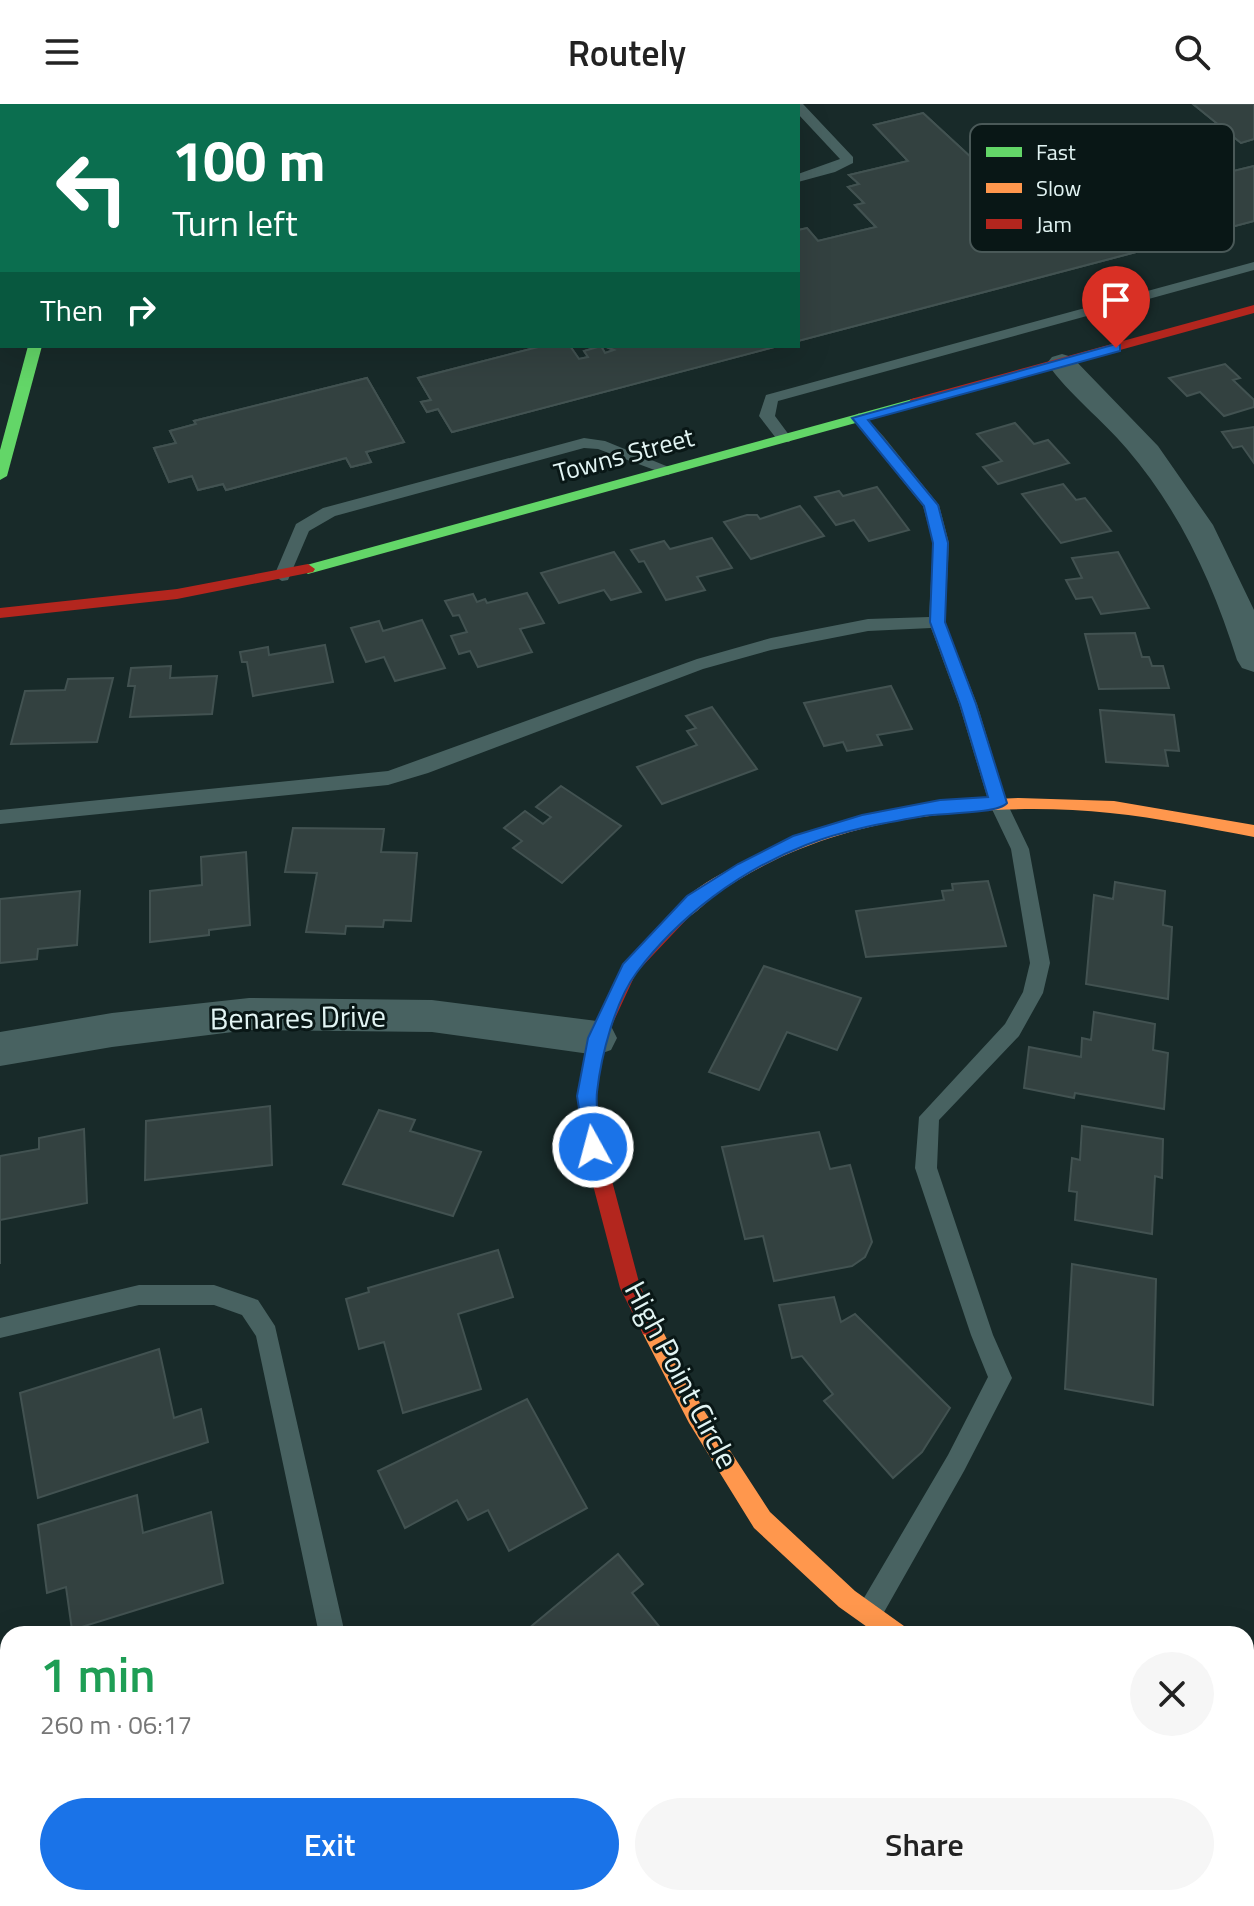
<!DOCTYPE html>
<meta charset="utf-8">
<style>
:root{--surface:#fff;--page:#f6f6f6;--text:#222;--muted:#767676;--accent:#1a73e8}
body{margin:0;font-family:"Titillium Web",sans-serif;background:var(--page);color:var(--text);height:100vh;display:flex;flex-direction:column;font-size:30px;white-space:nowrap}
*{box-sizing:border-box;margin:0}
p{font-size:26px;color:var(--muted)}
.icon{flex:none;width:44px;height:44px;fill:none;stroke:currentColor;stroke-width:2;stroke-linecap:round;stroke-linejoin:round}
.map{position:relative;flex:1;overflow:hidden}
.side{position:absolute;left:0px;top:1522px;width:1254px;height:280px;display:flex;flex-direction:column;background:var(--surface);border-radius:24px 24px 0 0;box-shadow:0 8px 32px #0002}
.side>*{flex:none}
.top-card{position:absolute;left:0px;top:0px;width:800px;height:244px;box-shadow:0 8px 32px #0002;background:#0b6e4f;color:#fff;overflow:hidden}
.pin{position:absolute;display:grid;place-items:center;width:68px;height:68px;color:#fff;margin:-82px -34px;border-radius:50% 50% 50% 0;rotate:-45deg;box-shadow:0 0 8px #0007}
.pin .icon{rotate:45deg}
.me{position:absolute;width:88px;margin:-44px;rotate:353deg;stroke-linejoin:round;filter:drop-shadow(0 0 6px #0008)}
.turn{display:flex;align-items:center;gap:28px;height:168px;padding:0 40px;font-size:36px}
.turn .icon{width:104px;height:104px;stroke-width:2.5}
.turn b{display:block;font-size:56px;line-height:68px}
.then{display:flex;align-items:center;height:76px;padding:0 40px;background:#0003;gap:16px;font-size:30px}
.round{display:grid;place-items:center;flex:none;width:84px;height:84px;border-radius:42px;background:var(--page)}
.summary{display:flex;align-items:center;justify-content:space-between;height:136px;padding:0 40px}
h1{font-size:48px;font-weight:600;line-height:60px;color:#1e9e55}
.primary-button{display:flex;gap:16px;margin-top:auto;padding:16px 40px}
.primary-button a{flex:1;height:92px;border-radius:48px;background:var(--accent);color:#fff;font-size:32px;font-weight:600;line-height:92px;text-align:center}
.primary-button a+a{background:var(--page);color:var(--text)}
header{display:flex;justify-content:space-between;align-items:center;height:104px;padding:0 40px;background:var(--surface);font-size:36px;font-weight:600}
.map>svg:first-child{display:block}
.building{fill:#334140;stroke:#425251;stroke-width:2}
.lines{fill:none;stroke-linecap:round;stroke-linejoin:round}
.lane{fill:#486261;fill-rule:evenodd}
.street{fill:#486261;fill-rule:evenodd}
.fast{fill:#63d668;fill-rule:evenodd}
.slow{fill:#ff974d;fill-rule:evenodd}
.jam{fill:#b3261e;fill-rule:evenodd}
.route{fill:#1a73e8;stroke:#114b97;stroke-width:2}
.labels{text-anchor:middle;stroke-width:6;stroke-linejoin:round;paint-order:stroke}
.far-street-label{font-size:26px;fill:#e2f4f3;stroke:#091716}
.street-label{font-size:30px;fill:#e2f4f3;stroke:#091716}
.key{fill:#091716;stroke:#4a5958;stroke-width:2}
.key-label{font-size:22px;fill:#e2f4f3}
</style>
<header><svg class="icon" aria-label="menu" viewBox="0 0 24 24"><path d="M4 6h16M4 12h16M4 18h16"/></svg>Routely<svg class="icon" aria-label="search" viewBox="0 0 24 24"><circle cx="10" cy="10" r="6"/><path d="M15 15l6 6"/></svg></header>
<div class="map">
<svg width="1254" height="1802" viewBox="0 0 1254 1802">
<rect width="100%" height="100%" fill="#182a29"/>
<g class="building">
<polygon points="1193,0 1254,0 1254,35 1241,39"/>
<polygon points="1193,0 1254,0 1254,35 1241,39"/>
<polygon points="923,9 988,69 1022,60 1073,106 1254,62 1254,117 798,237 798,126 807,124 818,137 876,123 855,101 864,99 848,83 859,80 849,71 908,57 874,21"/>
<polygon points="923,9 988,69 1022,60 1073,106 1254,62 1254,117 798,237 798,126 807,124 818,137 876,123 855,101 864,99 848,83 859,80 849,71 908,57 874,21"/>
<polygon points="542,242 570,242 579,255 588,253 584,247 601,242 605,249 614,246 604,242 778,242 452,328 438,305 427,308 421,298 431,296 418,274"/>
<polygon points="542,242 570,242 579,255 588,253 584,247 601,242 605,249 614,246 604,242 778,242 452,328 438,305 427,308 421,298 431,296 418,274"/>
<polygon points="1225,260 1240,274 1233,276 1254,296 1254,303 1224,312 1200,288 1187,292 1169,274"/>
<polygon points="367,274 404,338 366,348 371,358 351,363 346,354 226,386 223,380 198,386 192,372 169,378 154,344 176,339 170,327 196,320 194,317"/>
<polygon points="367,274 404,338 366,348 371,358 351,363 346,354 226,386 223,380 198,386 192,372 169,378 154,344 176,339 170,327 196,320 194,317"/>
<polygon points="1015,319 1034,340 1048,336 1069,359 998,380 983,363 1002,357 977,330"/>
<polygon points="1254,323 1254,359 1242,342 1233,344 1222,328"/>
<polygon points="1063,380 1076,396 1085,394 1111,427 1061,439 1022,390"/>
<polygon points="877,383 909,426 869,437 854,416 836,421 815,393 839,387 843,392"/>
<polygon points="800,402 824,432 751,455 724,418 747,411 757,411 760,415"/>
<polygon points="712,434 732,464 697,473 705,486 666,496 644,457 639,458 631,446 664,437 670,445"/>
<polygon points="614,448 641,488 611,496 604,486 559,499 541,469"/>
<polygon points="1118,448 1149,504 1101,510 1092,493 1076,495 1066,476 1082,474 1072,454"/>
<polygon points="527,489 544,519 520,525 532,548 478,563 470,547 459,550 451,532 467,528 459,511 453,512 445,497 473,490 477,498 485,495 487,499"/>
<polygon points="422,516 445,564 395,577 384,553 366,558 351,524 379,517 383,527"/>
<polygon points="1135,529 1142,553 1149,553 1152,562 1163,562 1169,584 1099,585 1085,530"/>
<polygon points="325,541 333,578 253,592 247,558 242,558 240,548 268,543 269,551"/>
<polygon points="171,562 170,574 217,572 212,610 130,613 135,582 128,582 131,564"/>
<polygon points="113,574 97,638 11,640 25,587 65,586 68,575"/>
<polygon points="891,582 912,625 877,631 882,641 847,647 843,638 824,642 804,599"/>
<polygon points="712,603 757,665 662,700 637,663 697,641 687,627 696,624 686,612"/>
<polygon points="1100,606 1174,611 1179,647 1165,646 1168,662 1106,658"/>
<polygon points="561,682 621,722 562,779 513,744 522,737 504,724 525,707 543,720 551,713 536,703"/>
<polygon points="293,724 384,725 381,748 417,749 411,817 384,816 383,823 346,822 345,830 306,828 317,769 285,768"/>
<polygon points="246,748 250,821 209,826 209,831 150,838 150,787 202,781 201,753"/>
<polygon points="988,777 1006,842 866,853 856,807 944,796 942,787 953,786 952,780"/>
<polygon points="1115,778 1165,787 1163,821 1172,823 1168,895 1086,880 1094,791 1113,795"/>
<polygon points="80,787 77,841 38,845 37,855 0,859 0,795"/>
<polygon points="764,862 861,894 837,946 787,928 759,986 709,968"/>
<polygon points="1094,908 1155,920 1153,946 1168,949 1164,1005 1075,989 1074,994 1024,984 1029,943 1081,953 1082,934 1091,936"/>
<polygon points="270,1002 272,1061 145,1076 146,1017"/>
<polygon points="379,1006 415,1016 410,1027 481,1048 453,1112 343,1080"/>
<polygon points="1082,1022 1163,1035 1162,1074 1155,1072 1152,1130 1075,1116 1077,1088 1069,1087 1072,1054 1080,1056"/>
<polygon points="84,1025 87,1099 0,1116 0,1160 0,1052 39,1045 39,1034"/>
<polygon points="819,1028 830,1065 850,1061 872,1138 865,1153 852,1162 774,1177 763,1132 745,1135 722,1043"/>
<polygon points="498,1146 513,1193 458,1210 481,1285 403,1309 384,1238 359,1245 346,1195 369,1188 368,1184"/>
<polygon points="1072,1160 1156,1175 1153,1301 1065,1285"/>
<polygon points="834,1193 841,1218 855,1210 950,1304 922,1348 893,1374 824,1297 833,1290 802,1252 792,1254 779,1201"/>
<polygon points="159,1245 174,1314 201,1305 208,1338 38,1394 20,1289"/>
<polygon points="527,1295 587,1404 509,1447 488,1406 468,1416 457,1396 405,1424 378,1367"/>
<polygon points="137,1391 143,1429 211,1408 223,1479 72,1526 66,1483 47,1489 38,1421"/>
<polygon points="618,1450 643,1480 632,1489 662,1526 658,1530 522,1530"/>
<polygon points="87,1794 178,1794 179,1802 88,1802"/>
<polygon points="970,1794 1068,1794 1075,1802 963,1802"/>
</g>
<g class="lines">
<g class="lane">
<polygon points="790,0 803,0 853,53 853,59 835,68 798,78 798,70 840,55 798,10 798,2"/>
<polygon points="1254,158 1254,166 778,297 775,312 792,335 789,338 779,338 759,312 766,291"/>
<polygon points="859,309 864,311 884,333 939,401 949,439 945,518 977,600 1007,699 1029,745 1050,859 1043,889 1019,932 939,1016 937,1064 993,1231 1012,1274 964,1367 879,1517 870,1521 861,1517 857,1508 861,1499 948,1351 988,1273 971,1231 915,1064 919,1013 1005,920 1023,888 1030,859 1011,745 989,699 959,600 931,524 868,527 771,546 703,565 428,669 388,681 0,720 0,706 388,667 697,555 771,534 868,515 929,513 933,439 923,402 854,317 851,314"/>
<polygon points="584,334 605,337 676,366 668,371 598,345 584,344 335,412 309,427 288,476 282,477 274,472 296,420 323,404"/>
<polygon points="139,1181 214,1181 258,1196 275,1222 345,1530 319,1530 256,1232 242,1211 214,1201 139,1201 0,1234 0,1214"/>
<polygon points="483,1794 513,1794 517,1802 487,1802"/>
</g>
<g class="street">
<path d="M 1062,250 L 1072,253 L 1158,342 L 1213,421 L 1254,506 L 1254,568 L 1242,564 L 1237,556 C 1213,479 1180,407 1127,345 C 1102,315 1069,291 1047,259 L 1052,253 Z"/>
<polygon points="249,894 432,896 597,917 611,922 617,934 611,946 597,951 432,928 249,926 112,943 0,962 0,928 112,909"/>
<polygon points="1246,1625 1254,1627 1254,1679 1246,1677"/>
</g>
<g class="fast">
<rect x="85" y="0" width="12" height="2"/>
<polygon points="28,242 42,242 7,372 0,376 0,346"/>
<polygon points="916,294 923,298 921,301 308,470 301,465 303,462"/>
</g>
<g class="slow">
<path d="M 1019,694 L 1114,697 L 1254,721 L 1254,733 C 1206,724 1159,714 1110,709 C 1027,700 920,706 840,731 C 796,744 751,765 714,792 C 703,800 689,819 675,815 L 672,810 C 684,790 710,776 730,765 C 820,715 916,697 1019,694 Z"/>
<polygon points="650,1214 657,1216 703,1305 770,1408 855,1487 904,1522 907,1530 877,1530 839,1503 754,1424 689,1319 643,1230 640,1223 643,1216"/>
</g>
<g class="jam">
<polygon points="1254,201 1254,209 921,301 911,301 909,298 911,295"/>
<polygon points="308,460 315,465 313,468 177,495 0,514 0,504 177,485"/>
<polygon points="681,803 690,810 687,815 636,869 606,934 596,992 603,1043 640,1182 660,1223 657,1230 650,1232 643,1230 620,1184 583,1043 578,992 588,934 623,860 675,805"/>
</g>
</g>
<path class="route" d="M 1116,240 L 1120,241 L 1120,247 L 868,316 L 938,401 L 948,439 L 945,518 L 976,600 L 1007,699 C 998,710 941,709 924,712 C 884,719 844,726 806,741 C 741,766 679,812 637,868 C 615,897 601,952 597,988 C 595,1005 600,1026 602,1043 L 599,1049 L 593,1051 L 586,1049 L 577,992 L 588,934 L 623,860 L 687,792 L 738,760 L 793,732 L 862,711 L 940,696 L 988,693 L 960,600 L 930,518 L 933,439 L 924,402 L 852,314 Z"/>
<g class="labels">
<g class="far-street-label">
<text transform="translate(624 351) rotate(-15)" y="9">Towns Street</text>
</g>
<g class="street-label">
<text transform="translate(298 914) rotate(-1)" y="10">Benares Drive</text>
<text transform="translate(681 1271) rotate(62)" y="10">High Point Circle</text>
</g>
</g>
<rect x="970" y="20" width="264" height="128" rx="12" class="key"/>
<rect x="986" y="43" width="36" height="10" fill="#63d668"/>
<rect x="986" y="79" width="36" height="10" fill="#ff974d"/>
<rect x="986" y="115" width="36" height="10" fill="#b3261e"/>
<g class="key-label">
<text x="1036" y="56">Fast</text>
<text x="1036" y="92">Slow</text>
<text x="1036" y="128">Jam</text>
</g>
</svg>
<div class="pin" style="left:1116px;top:244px;background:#d93025"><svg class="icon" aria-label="arrive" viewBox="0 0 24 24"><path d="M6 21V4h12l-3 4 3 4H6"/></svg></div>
<svg class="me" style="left:593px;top:1043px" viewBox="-20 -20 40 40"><circle r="17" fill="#1a73e8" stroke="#fff" stroke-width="3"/><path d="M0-11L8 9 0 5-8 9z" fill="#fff"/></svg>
<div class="top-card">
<div class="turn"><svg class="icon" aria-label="left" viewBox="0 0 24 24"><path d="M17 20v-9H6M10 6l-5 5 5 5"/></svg><div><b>100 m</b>Turn left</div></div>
<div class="then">Then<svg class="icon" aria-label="right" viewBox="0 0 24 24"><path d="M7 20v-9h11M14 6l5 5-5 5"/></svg></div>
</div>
<section class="side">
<div class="summary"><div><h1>1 min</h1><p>260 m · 06:17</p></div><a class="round"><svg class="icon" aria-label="close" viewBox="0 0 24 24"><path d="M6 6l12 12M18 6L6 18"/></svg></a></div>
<div class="primary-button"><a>Exit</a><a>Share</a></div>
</section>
</div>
